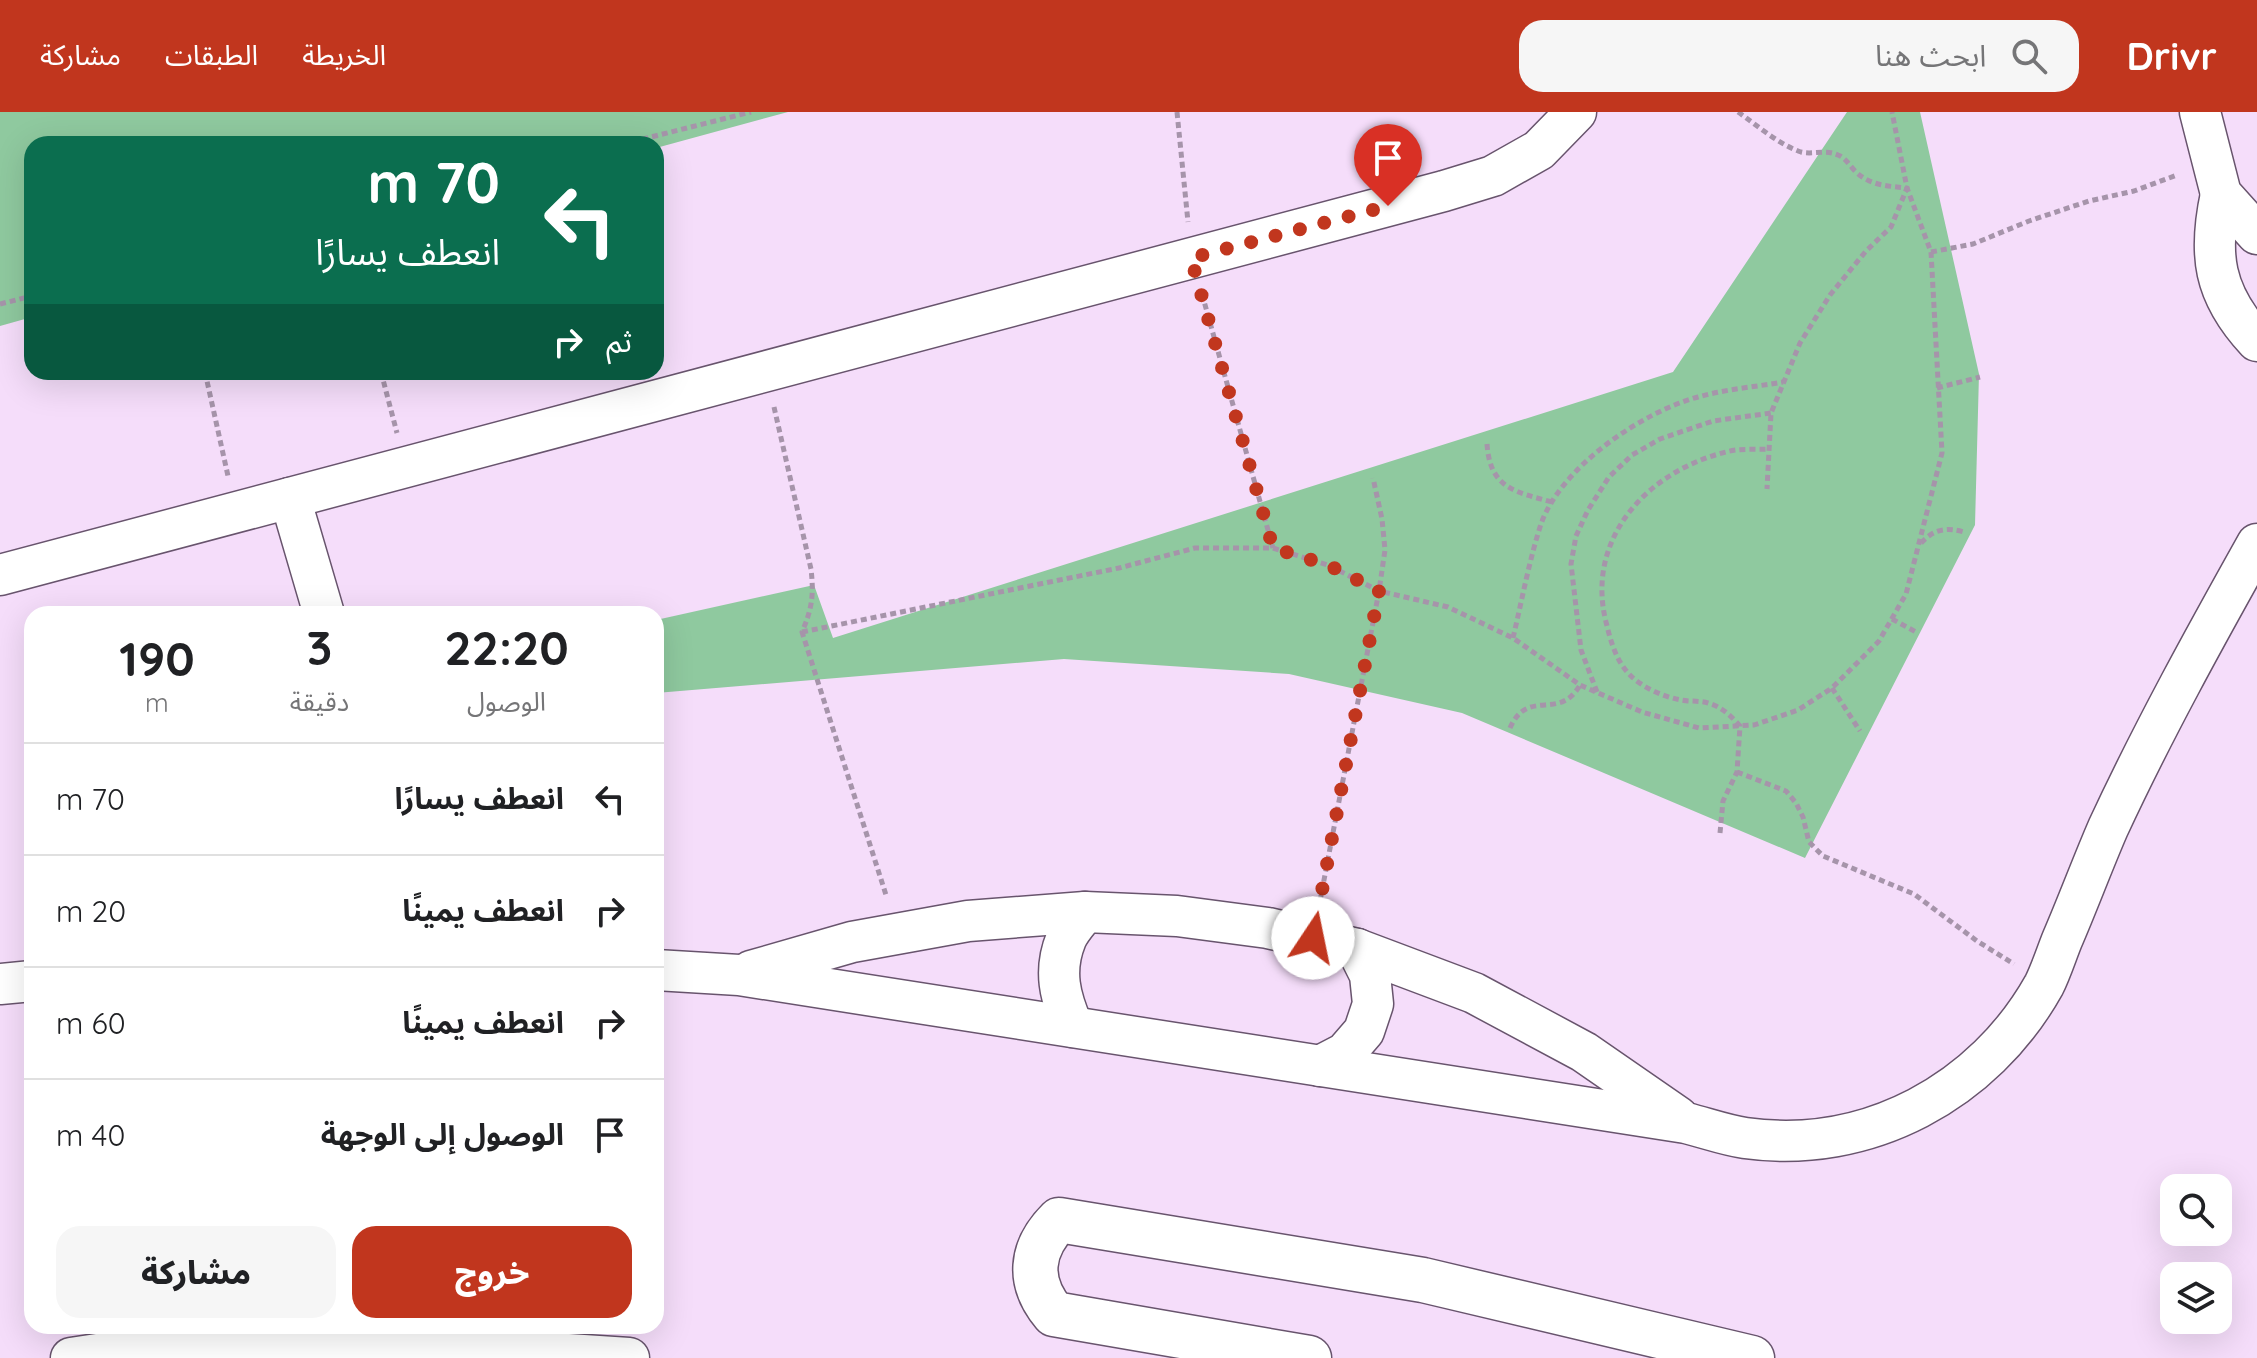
<!DOCTYPE html>
<html lang="ar">
<meta charset="utf-8">
<style>
:root{--surface:#fff;--page:#f6f6f6;--text:#202124;--muted:#757577;--line:#e0e0e0;--accent:#c1361e}
body{margin:0;font-family:Quicksand,"Noto Sans Arabic",sans-serif;background:var(--page);color:var(--text);direction:rtl;height:100vh;display:flex;flex-direction:column;font-size:30px;white-space:nowrap}
*{box-sizing:border-box;margin:0}
p{font-size:26px;color:var(--muted)}
.icon{flex:none;width:44px;height:44px;fill:none;stroke:currentColor;stroke-width:2;stroke-linecap:round;stroke-linejoin:round}
.map{position:relative;flex:1;overflow:hidden;direction:ltr}
.panel{position:absolute;left:24px;top:494px;width:640px;height:728px;display:flex;flex-direction:column;background:var(--surface);border-radius:24px;box-shadow:0 8px 32px #0002;direction:rtl}
.panel>*{flex:none}
.hud{position:absolute;left:24px;top:24px;width:640px;height:244px;border-radius:24px;box-shadow:0 8px 32px #0002;direction:rtl;background:#0b6e4f;color:#fff;overflow:hidden}
.fabs{position:absolute;left:2160px;top:1062px;display:grid;gap:16px}
.fabs a{display:grid;place-items:center;width:72px;height:72px;border-radius:16px;background:var(--surface);box-shadow:0 8px 32px #0002;font-size:40px}
.pin{position:absolute;display:grid;place-items:center;width:68px;height:68px;color:#fff;margin:-82px -34px;border-radius:50% 50% 50% 0;rotate:-45deg;box-shadow:0 0 8px #0007}
.pin .icon{rotate:45deg}
.me{position:absolute;width:88px;margin:-44px;rotate:11deg;stroke-linejoin:round;filter:drop-shadow(0 0 6px #0008)}
.turn{display:flex;align-items:center;gap:28px;height:168px;padding:0 32px;font-size:36px}
.turn .icon{width:104px;height:104px;stroke-width:2.5}
.turn b{display:block;font-size:56px;line-height:68px}
.then{display:flex;align-items:center;height:76px;padding:0 32px;background:#0003;gap:16px;font-size:30px}
.eta{display:flex;justify-content:space-evenly;align-items:center;height:136px;text-align:center}
.eta b{font-size:48px;font-weight:800;line-height:56px}
.cta{display:flex;gap:16px;margin-top:auto;padding:16px 32px}
.cta a{flex:1;height:92px;border-radius:24px;background:var(--accent);color:#fff;font-size:32px;font-weight:800;line-height:92px;text-align:center}
.cta a+a{background:var(--page);color:var(--text)}
ul{padding:0;list-style:none}
li{display:flex;align-items:center;gap:24px;height:112px;padding:0 32px;border-top:2px solid var(--line)}
li div{flex:1}
li b{display:block;font-size:30px}
li em{font-style:normal}
header{display:flex;align-items:center;gap:48px;box-sizing:border-box;height:112px;padding:0 40px;background:var(--accent);color:#fff}
header strong{font-size:38px}
nav{display:flex;gap:44px;margin-inline-start:auto;font-size:28px}
.search{width:560px;height:72px;background:var(--page);display:flex;align-items:center;gap:20px;box-sizing:border-box;padding:0 28px;border-radius:24px;color:var(--muted);font-size:30px}
.map>svg:first-child{display:block}
.green{fill:#8fc99f}
.lines{fill:none;stroke-linecap:round;stroke-linejoin:round}
.minor-casing{stroke:#68546d;stroke-width:43}
.secondary-casing{stroke:#68546d;stroke-width:47}
.path{stroke:#a694aa;stroke-width:5;stroke-dasharray:6 4;stroke-linecap:butt}
.minor{stroke:#fff;stroke-width:40}
.secondary{stroke:#fff;stroke-width:44}
.route{stroke:#c1361e;stroke-width:14;stroke-dasharray:0 25.2}
</style>
<header>
<strong>Drivr</strong>
<div class="search"><svg class="icon" aria-label="search" viewBox="0 0 24 24"><circle cx="10" cy="10" r="6"/><path d="M15 15l6 6"/></svg>ابحث هنا</div>
<nav><a>الخريطة</a><a>الطبقات</a><a>مشاركة</a></nav>
</header>
<div class="map">
<svg width="2257" height="1246" viewBox="0 0 2257 1246">
<rect width="100%" height="100%" fill="#f5ddfa"/>
<g class="green">
<polygon points="0,0 788,0 656,36 656,32 32,32 32,205 0,214"/>
<polygon points="1847,0 1920,0 1979,262 1975,413 1805,746 1462,601 1289,562 1064,547 656,581 656,508 814,473 833,526 1673,260"/>
</g>
<g class="lines">
<defs>
<g id="minor">
<polyline points="2200,0 2221,82 2257,122"/>
<path d="M 2221,82 C 2208,142 2213,182 2257,229"/>
<polyline points="290,386 324,502"/>
<polyline points="0,463 1444,79 1493,64 1539,38 1576,0"/>
<path d="M 656,858 L 739,863 L 1686,1011 C 1706,1016 1725,1023 1745,1026 C 1868,1043 1984,980 2044,873 C 2051,859 2056,843 2062,828 C 2078,791 2092,753 2108,716 C 2153,619 2205,525 2257,432"/>
<polyline points="751,859 852,830 968,809 1085,800 1177,804 1268,816 1357,837 1474,881 1584,940 1678,1005"/>
<polyline points="0,872 32,869"/>
<path d="M 1073,915 C 1060,885 1053,859 1066,827 C 1070,817 1079,808 1085,800"/>
<polyline points="1320,954 1345,941 1364,919 1373,892 1370,863 1357,837"/>
<polyline points="71,1246 150,1234 220,1230 432,1231 476,1236 629,1246"/>
</g>
<path id="secondary" d="M 1309,1246 L 1054,1202 C 1027,1170 1030,1137 1059,1108 L 1423,1168 L 1752,1246"/>
</defs>
<use href="#minor" class="minor-casing"/>
<use href="#secondary" class="secondary-casing"/>
<g class="path">
<polyline points="1177,0 1188,110"/>
<path d="M 1738,0 C 1758,14 1778,32 1801,40 C 1813,43 1825,37 1838,43 C 1846,46 1849,53 1855,59 C 1870,74 1888,74 1907,76 L 1891,115 L 1866,139 L 1830,183 L 1800,231 L 1771,301 L 1767,377"/>
<polyline points="623,32 751,0"/>
<polyline points="1931,140 1973,132 2029,109 2089,89 2134,79 2177,63"/>
<polyline points="1202,182 1273,436"/>
<polyline points="0,192 32,184"/>
<polyline points="205,260 228,364"/>
<polyline points="381,260 397,321"/>
<polyline points="1937,276 1980,265"/>
<path d="M 774,295 L 811,457 C 814,483 812,497 802,520 L 887,786"/>
<path d="M 1487,332 C 1490,377 1516,380 1552,390"/>
<path d="M 1921,431 C 1934,417 1946,415 1964,420"/>
<polyline points="1892,507 1916,520"/>
<polyline points="802,520 1119,456 1195,436 1273,436 1328,453 1379,479 1448,495 1513,526 1580,573 1642,600 1699,616 1754,613 1798,598 1832,576 1879,529 1906,482 1942,341 1931,140 1907,76 1892,0"/>
<path d="M 1513,526 C 1522,488 1529,449 1541,412 C 1561,355 1642,300 1698,285 C 1726,277 1755,275 1783,270"/>
<polyline points="1832,576 1860,619"/>
<polyline points="1597,580 1581,538 1571,452 1576,424 1588,398 1609,365 1632,343 1660,327 1713,309 1771,301"/>
<path d="M 1510,616 C 1528,575 1559,610 1580,573"/>
<polyline points="1737,660 1786,679 1796,691 1803,705 1809,730 1823,744 1914,782 1977,829 2014,852"/>
<path d="M 1720,721 L 1723,689 L 1737,660 L 1740,614 C 1732,605 1723,596 1711,592 C 1701,588 1691,590 1681,588 C 1664,585 1644,576 1632,565 C 1616,550 1611,530 1606,510 C 1585,426 1648,359 1726,340 C 1739,336 1755,338 1769,337"/>
<polyline points="1320,789 1379,479 1385,438 1382,407 1373,366"/>
</g>
<use href="#minor" class="minor"/>
<use href="#secondary" class="secondary"/>
</g>
<g class="lines">
<polyline class="route" points="1313,826 1379,479 1328,453 1273,436 1191,146 1388,94"/>
</g>
</svg>
<div class="fabs">
<a><svg class="icon" aria-label="search" viewBox="0 0 24 24"><circle cx="10" cy="10" r="6"/><path d="M15 15l6 6"/></svg></a>
<a><svg class="icon" aria-label="layers" viewBox="0 0 24 24"><path d="M12 4l9 5-9 5-9-5zM3 14l9 5 9-5"/></svg></a>
</div>
<div class="pin" style="left:1388px;top:94px;background:#d93025"><svg class="icon" aria-label="arrive" viewBox="0 0 24 24"><path d="M6 21V4h12l-3 4 3 4H6"/></svg></div>
<svg class="me" style="left:1313px;top:826px" viewBox="-20 -20 40 40"><circle r="19" fill="#fff"/><path d="M0-13L10 11 0 6-10 11z" fill="#c1361e"/></svg>
<div class="hud">
<div class="turn"><svg class="icon" aria-label="left" viewBox="0 0 24 24"><path d="M17 20v-9H6M10 6l-5 5 5 5"/></svg><div><b>70 m</b>انعطف يسارًا</div></div>
<div class="then">ثم<svg class="icon" aria-label="right" viewBox="0 0 24 24"><path d="M7 20v-9h11M14 6l5 5-5 5"/></svg></div>
</div>
<section class="panel">
<div class="eta">
<div><b>22:20</b><p>الوصول</p></div>
<div><b>3</b><p>دقيقة</p></div>
<div><b>190</b><p>m</p></div>
</div>
<ul>
<li><svg class="icon" aria-label="left" viewBox="0 0 24 24"><path d="M17 20v-9H6M10 6l-5 5 5 5"/></svg><div><b>انعطف يسارًا</b></div><em>70 m</em></li>
<li><svg class="icon" aria-label="right" viewBox="0 0 24 24"><path d="M7 20v-9h11M14 6l5 5-5 5"/></svg><div><b>انعطف يمينًا</b></div><em>20 m</em></li>
<li><svg class="icon" aria-label="right" viewBox="0 0 24 24"><path d="M7 20v-9h11M14 6l5 5-5 5"/></svg><div><b>انعطف يمينًا</b></div><em>60 m</em></li>
<li><svg class="icon" aria-label="arrive" viewBox="0 0 24 24"><path d="M6 21V4h12l-3 4 3 4H6"/></svg><div><b>الوصول إلى الوجهة</b></div><em>40 m</em></li>
</ul>
<div class="cta"><a>خروج</a><a>مشاركة</a></div>
</section>
</div>
